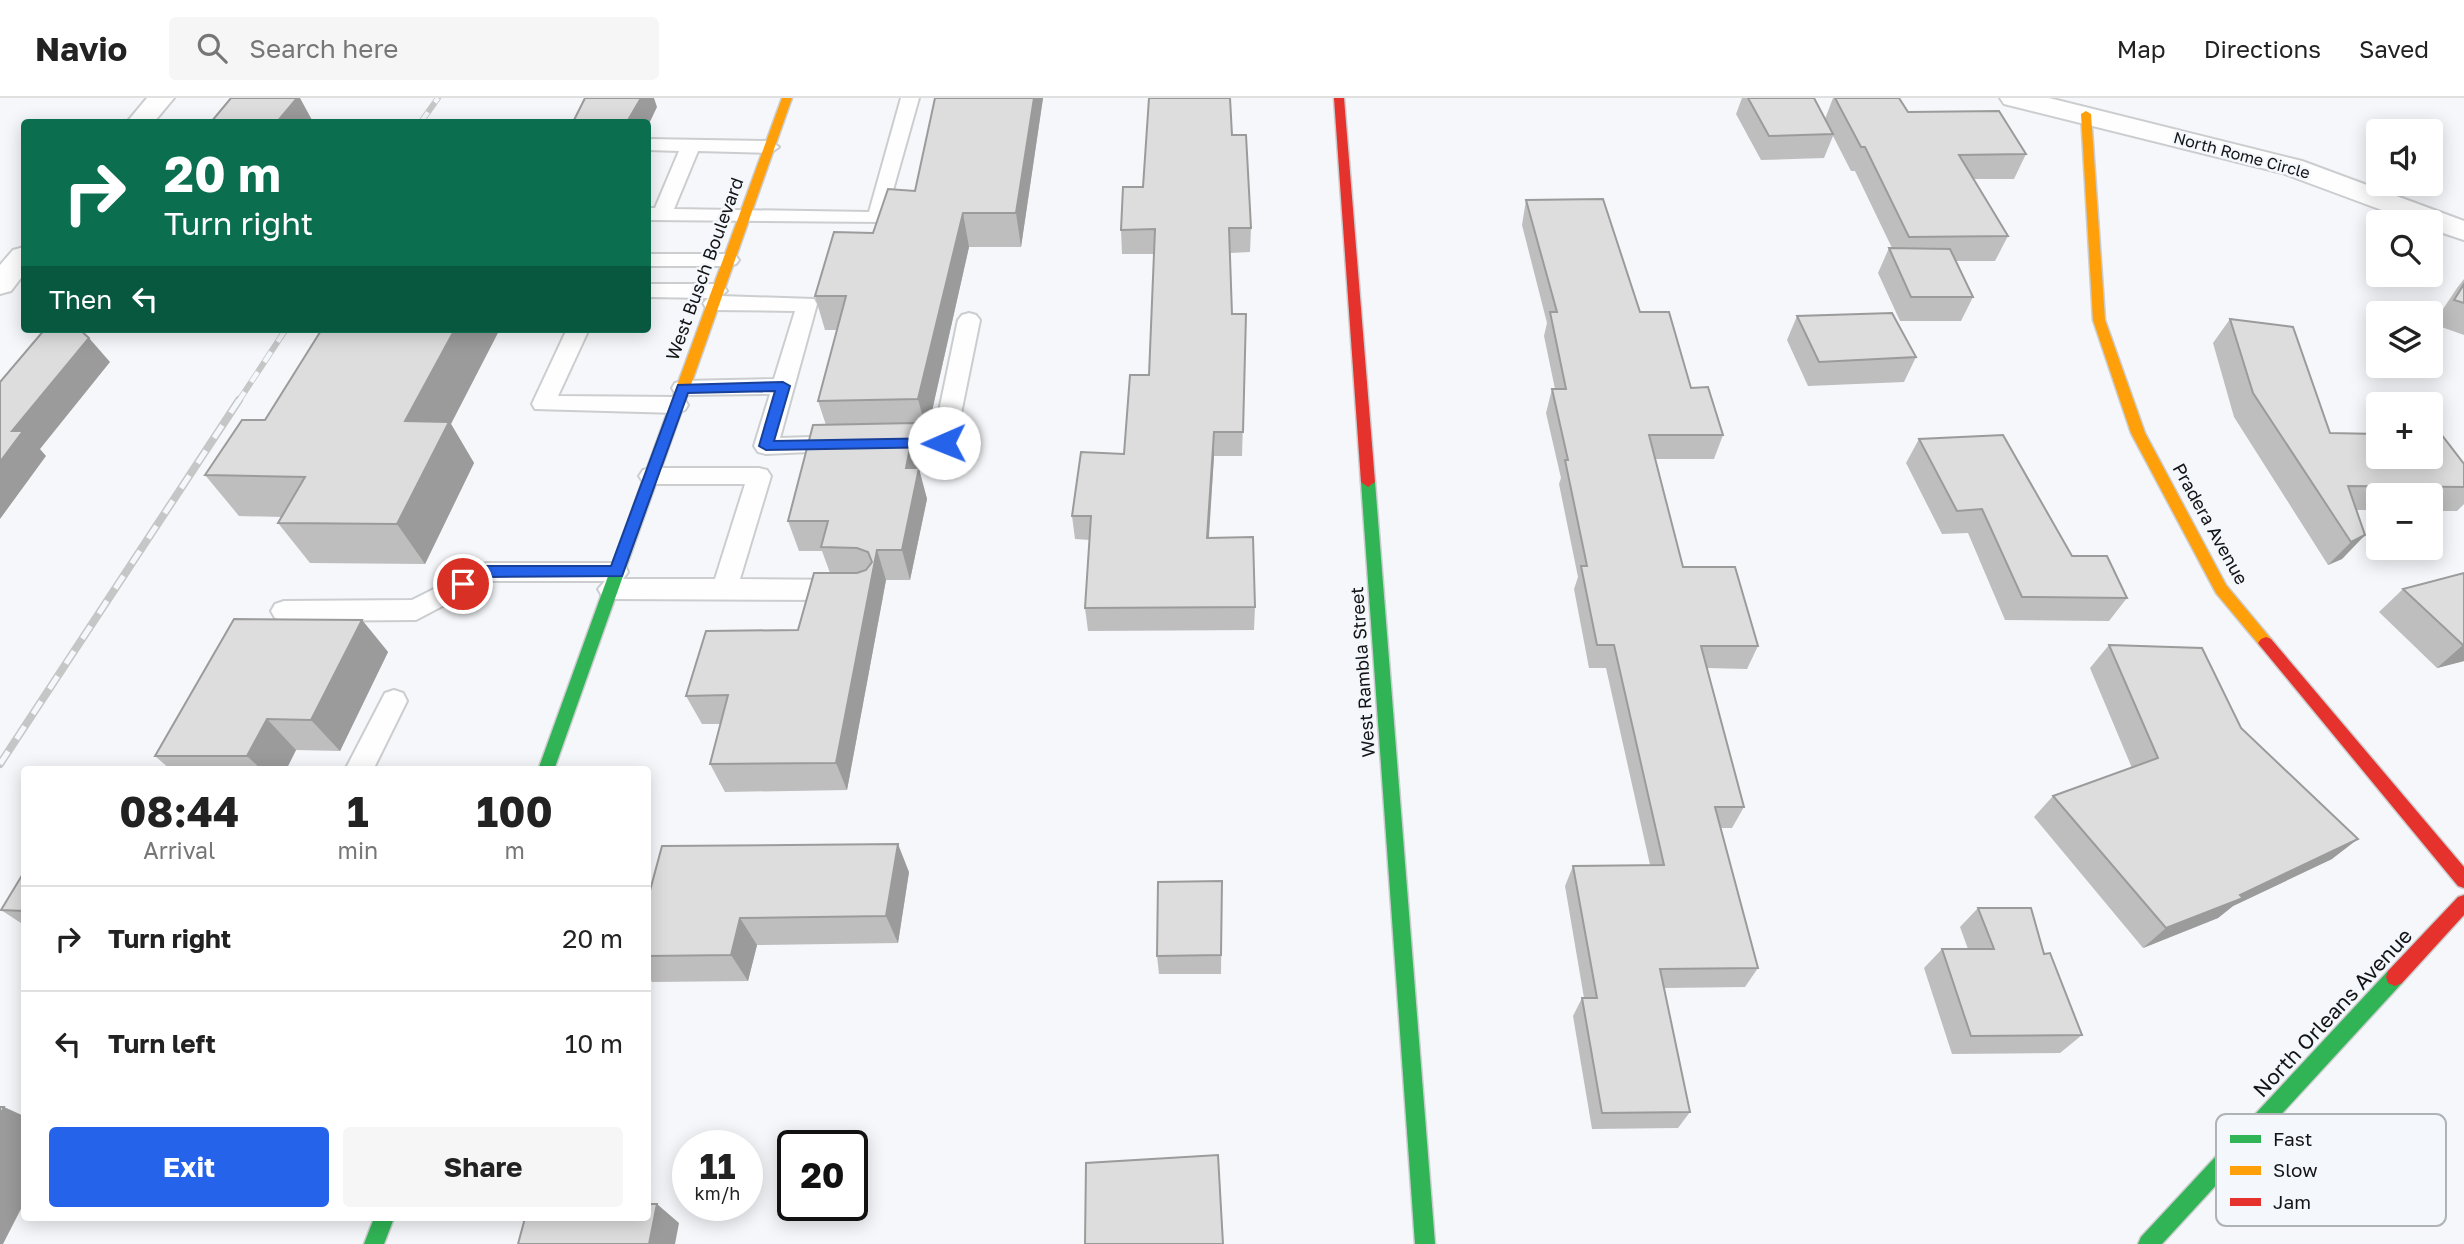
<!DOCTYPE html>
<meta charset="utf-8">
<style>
:root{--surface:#fff;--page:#f6f6f6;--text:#222;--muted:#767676;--line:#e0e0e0;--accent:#2563eb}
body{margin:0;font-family:"Golos Text",sans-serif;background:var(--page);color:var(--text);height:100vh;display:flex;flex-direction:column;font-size:26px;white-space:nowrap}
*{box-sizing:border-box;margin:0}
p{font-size:23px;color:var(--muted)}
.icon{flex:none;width:38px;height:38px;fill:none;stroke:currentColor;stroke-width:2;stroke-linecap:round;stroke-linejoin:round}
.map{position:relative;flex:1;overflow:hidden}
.panel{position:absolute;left:21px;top:668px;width:630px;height:455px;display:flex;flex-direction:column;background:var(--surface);border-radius:7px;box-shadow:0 4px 18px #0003}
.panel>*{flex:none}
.guide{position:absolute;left:21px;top:21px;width:630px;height:214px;border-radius:7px;box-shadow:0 4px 18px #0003;background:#0b6e4f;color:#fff;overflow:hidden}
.tools{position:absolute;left:2366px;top:21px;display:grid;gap:14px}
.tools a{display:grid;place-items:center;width:77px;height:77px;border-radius:7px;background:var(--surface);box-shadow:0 4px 18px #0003;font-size:35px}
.speed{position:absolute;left:672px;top:1032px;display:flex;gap:14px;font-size:35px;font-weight:700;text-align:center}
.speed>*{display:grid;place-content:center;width:91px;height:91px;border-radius:50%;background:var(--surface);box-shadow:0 4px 18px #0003;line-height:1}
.speed small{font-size:18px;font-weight:400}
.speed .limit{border:4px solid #111;border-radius:10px;background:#fff;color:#111}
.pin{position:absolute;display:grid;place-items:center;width:60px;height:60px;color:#fff;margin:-30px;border:4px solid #fff;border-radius:50%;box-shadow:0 2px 7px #0007}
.me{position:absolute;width:77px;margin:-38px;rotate:269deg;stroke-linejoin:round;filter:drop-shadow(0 0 5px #0008)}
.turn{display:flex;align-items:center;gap:24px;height:147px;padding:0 28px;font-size:32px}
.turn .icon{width:91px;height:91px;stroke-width:2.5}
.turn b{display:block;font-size:49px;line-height:60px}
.then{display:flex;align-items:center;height:66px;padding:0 28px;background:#0003;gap:14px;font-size:26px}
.eta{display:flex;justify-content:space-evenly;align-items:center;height:119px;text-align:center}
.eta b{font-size:42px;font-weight:700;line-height:49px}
.cta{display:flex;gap:14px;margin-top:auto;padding:14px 28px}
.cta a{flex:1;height:80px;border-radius:7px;background:var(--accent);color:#fff;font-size:28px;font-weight:700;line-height:80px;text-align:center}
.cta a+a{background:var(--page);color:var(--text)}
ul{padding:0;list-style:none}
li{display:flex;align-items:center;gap:21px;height:105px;padding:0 28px;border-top:2px solid var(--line)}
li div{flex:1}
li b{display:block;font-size:26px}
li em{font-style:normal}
header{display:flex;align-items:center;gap:42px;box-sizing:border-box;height:98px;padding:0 35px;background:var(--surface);border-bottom:2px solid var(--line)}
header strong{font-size:33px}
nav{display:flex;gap:38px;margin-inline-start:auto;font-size:24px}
.search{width:490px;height:63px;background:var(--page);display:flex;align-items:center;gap:18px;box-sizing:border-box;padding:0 24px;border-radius:7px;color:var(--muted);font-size:26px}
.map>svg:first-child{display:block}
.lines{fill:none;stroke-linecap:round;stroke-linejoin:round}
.lane-casing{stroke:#cbcdcf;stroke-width:4}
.street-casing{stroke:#cbcdcf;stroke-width:4}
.fast-casing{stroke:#cbcdcf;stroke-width:3}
.slow-casing{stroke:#cbcdcf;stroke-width:3}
.jam-casing{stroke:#cbcdcf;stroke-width:3}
.lane{fill:#fefefe;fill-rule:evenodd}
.street{fill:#fefefe;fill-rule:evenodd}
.fast{fill:#30b455;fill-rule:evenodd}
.slow{fill:#ff9f0a;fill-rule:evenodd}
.jam{fill:#e5322d;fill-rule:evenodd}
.rail-far1-casing{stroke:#c5c6c6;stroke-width:6}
.rail-casing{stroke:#c5c6c6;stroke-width:8}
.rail-far1{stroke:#f4f7fb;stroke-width:4.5;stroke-dasharray:12;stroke-linecap:butt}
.rail{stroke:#f4f7fb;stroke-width:5;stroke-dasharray:15;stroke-linecap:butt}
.wall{fill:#bebebf}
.shaded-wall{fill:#9b9b9b}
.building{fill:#ddddde;stroke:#9b9b9b;stroke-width:2}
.route{fill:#2563eb;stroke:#184099;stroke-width:2}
.labels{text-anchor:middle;stroke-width:5;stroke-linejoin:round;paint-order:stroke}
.far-street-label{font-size:16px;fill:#131415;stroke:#f4f7fb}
.street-label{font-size:18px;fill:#131415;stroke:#f4f7fb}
.near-street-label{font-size:21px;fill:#131415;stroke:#f4f7fb}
.key{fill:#f4f7fb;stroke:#b0b3b6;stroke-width:2}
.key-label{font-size:19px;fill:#131415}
</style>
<header>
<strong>Navio</strong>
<div class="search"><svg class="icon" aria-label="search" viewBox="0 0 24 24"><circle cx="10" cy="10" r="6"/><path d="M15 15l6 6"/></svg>Search here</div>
<nav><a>Map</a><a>Directions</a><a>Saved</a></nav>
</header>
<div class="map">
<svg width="2464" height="1146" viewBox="0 0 2464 1146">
<rect width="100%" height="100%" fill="#f5f7fa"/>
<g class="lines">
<defs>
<g id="lane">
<polygon points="901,0 919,0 884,124 648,122 648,110 655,110 679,53 648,52 648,41 770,43 779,49 770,55 698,53 674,111 869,114"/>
<polygon points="648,156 729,156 736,158 739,162 736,166 729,168 648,168"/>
<polygon points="717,186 724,188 727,193 721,198 814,201 817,206 780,340 843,338 851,340 854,346 851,352 766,356 758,354 754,348 770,296 683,297 675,295 672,290 675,285 683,283 774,281 795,213 713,212 706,210 703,205 708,200 648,199 648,186"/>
<polygon points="969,215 976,217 980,222 955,345 952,351 885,354 877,352 874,346 877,340 934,337 958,222 962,217"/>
<polygon points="567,231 589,231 558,298 677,299 685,302 688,307 685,312 677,315 535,311 532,306"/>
<polygon points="651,370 759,370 767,372 771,378 740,481 845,482 854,485 858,492 854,499 845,502 611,501 602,498 598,491 605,483 490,483 416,522 284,523 275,520 271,513 275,506 284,503 412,502 486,465 616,465 625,467 628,474 623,481 715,481 745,386 651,386 643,384 639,378 643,372"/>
<polygon points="394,592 403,595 407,603 373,672 345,672 385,595"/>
</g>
<g id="street">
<polygon points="147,0 174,0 154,24 127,24"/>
<polygon points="2000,0 2049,0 2302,63 2464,123 2464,142 2431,131 2431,124 2414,124 2282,75 2004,6"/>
<polygon points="24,149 24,176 11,193 0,196 0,167 13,152"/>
</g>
<g id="fast">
<polygon points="674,310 681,315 554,672 538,672 667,315"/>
<polygon points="1368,379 1375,384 1435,1146 1415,1146 1361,384"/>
<polygon points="2395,870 2402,873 2404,879 2402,885 2162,1146 2138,1146 2141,1139 2388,873"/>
<polygon points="374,1120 394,1120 384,1146 364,1146"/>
</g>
<g id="slow">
<polygon points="782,0 792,0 681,315 674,320 669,318 667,315"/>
<polygon points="2086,13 2091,16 2105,222 2145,335 2226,487 2271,541 2274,545 2271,549 2261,549 2216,495 2131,335 2093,222 2081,16"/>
</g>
<g id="jam">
<polygon points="1334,0 1344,0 1375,384 1368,389 1361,384"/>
<polygon points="2266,539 2271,541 2464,769 2464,790 2458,788 2261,549 2258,545 2261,541"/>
<polygon points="2464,797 2464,817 2402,885 2395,888 2388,885 2386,879 2388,873 2458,799"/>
</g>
</defs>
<use href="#lane" class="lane-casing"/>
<use href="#street" class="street-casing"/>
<use href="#fast" class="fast-casing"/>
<use href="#slow" class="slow-casing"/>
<use href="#jam" class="jam-casing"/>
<use href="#lane" class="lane"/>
<use href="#street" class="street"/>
<use href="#fast" class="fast"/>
<use href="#slow" class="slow"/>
<use href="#jam" class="jam"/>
<defs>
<g id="rail-far1">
<polyline points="421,24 438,0"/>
<polyline points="238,304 286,231"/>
</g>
<polyline id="rail" points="0,666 239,302"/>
</defs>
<use href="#rail-far1" class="rail-far1-casing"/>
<use href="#rail" class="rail-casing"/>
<use href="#rail-far1" class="rail-far1"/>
<use href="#rail" class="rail"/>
</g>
<g class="wall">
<polygon points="935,0 1043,0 1021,149 969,149 927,335 917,335 922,356 919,371 927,401 910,482 886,482 847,692 725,694 710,666 721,626 702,626 686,598 798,532 830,475 822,453 799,453 788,423 826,327 818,303 837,232 825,232 815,198 915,93"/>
<polygon points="1742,0 1814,0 1825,21 1833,0 1899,0 1908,14 2026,56 2014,81 1973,81 2008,138 1995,163 1956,163 1973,199 1961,223 1900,223 1878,175 1889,150 1892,150 1855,73 1851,73 1833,38 1824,60 1761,62 1736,16"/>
<polygon points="1232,37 1251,130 1250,154 1230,155 1232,216 1246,216 1242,358 1214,358 1209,440 1255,509 1254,532 1088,533 1085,510 1090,442 1075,441 1072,418 1124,356 1149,277 1154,156 1122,156 1121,132 1143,89"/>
<polygon points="1526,102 1640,214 1723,337 1714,361 1655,361 1683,469 1758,548 1747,571 1707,570 1744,709 1732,730 1720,730 1758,870 1745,889 1664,890 1690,1014 1678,1030 1592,1031 1573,918 1582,900 1584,900 1565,788 1573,768 1650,767 1606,570 1589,570 1574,491 1578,479 1559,386 1561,380 1546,315 1552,291 1555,291 1544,238 1547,225 1522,127"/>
<polygon points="2464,181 2464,237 2433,226 2457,190"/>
<polygon points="1797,218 1916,259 1904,284 1808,288 1787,242"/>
<polygon points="2230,221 2330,335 2464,366 2464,406 2457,413 2431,413 2431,397 2378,397 2378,412 2356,412 2365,437 2342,461 2328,467 2234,319 2213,245"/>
<polygon points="451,326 474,365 425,466 310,465 278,425 282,419 239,418 205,377"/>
<polygon points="1919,341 2127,500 2109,523 2005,522 1968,435 1942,436 1906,365"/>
<polygon points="2464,475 2464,563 2437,570 2379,514 2403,491"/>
<polygon points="362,522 388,554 340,653 296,652 286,672 171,672 155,658"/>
<polygon points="2109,547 2241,630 2332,761 2233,808 2218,820 2143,850 2034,719 2053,698 2132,670 2090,570"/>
<polygon points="24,774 24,827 1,812"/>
<polygon points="909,774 898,845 757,847 748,883 652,884 648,878 648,800"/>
<polygon points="1222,783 1221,876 1159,876 1157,858"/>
<polygon points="1978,810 2044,856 2082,937 2060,955 1952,956 1924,870 1942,851 1968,851 1960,829"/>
</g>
<g class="shaded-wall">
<polygon points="297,0 300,0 312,22 310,24 277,24"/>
<polygon points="641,0 654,0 657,9 648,28 648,24 627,24"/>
<polygon points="1034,0 1043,0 1021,149 1016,115"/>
<polygon points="963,115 969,149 927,335 918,301"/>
<polygon points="455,231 500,231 451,326 474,365 425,466 397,426 405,323"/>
<polygon points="89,240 110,264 40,351 46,358 0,421 0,364 12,333"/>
<polygon points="915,325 922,356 919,371 927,401 910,482 902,452 906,370"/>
<polygon points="1214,334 1214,358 1207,463 1207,440"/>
<polygon points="2365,437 2342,461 2328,467 2351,444"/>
<polygon points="877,452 886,482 847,692 836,665"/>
<polygon points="362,522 388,554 340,653 311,622"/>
<polygon points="2463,547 2464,547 2464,563 2437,570"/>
<polygon points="267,621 296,652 286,672 262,672 247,658"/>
<polygon points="2358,741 2332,761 2233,808 2218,820 2143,850 2166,830"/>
<polygon points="898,746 909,774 898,845 886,818"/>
<polygon points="740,820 757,847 748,883 731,857"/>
<polygon points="4,1009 24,1018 24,1105 3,1146 0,1146 0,1017"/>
<polygon points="657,1106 679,1125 675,1146 649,1146"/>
</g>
<g class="building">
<polygon points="231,0 297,0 277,24 211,24"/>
<polygon points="585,0 641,0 627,24 573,24"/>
<polygon points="935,0 1034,0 1016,115 963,115 918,301 818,303 846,198 815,198 834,134 873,135 888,91 915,93"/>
<polygon points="1149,0 1230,0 1232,37 1246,37 1251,130 1229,130 1232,216 1246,216 1243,334 1214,334 1207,440 1253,439 1255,509 1085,510 1091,418 1072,418 1081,354 1124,356 1130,277 1149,277 1155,131 1121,132 1123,89 1143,89"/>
<polygon points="1748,0 1814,0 1833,36 1769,38"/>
<polygon points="1835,0 1899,0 1908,14 1999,13 2026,56 1959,57 2008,138 1909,139 1865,49 1861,49"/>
<polygon points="1603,101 1640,214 1669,214 1691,290 1708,289 1723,337 1649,337 1683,469 1735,469 1758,548 1701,548 1744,709 1715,709 1758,870 1660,871 1690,1014 1602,1015 1582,900 1597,900 1573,768 1664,767 1614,547 1597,547 1581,468 1587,468 1565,362 1568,362 1552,291 1566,291 1550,214 1557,214 1526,102"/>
<polygon points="1889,150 1950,151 1973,199 1911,199"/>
<polygon points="2464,186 2464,205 2454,202"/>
<polygon points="1892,215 1916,259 1819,264 1797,218"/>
<polygon points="2230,221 2293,229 2330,335 2378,336 2378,359 2431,359 2431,336 2441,336 2464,366 2464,389 2348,388 2365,437 2351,444 2253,295"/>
<polygon points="45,231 79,231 89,240 12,333 23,333 0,364 0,284"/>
<polygon points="322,231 455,231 405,323 449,324 397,426 278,425 305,379 205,377 242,322 265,322"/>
<polygon points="915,325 906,370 919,370 902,452 877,452 836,665 710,666 728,597 686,598 706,533 798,532 814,475 857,475 866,472 872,464 868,454 857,450 821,449 828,423 788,423 813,327"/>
<polygon points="2003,337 2072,458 2107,458 2127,500 2022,499 1982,411 1957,413 1919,341"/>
<polygon points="2464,475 2464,547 2463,547 2403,491"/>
<polygon points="234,521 362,522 311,622 267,621 247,658 155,658"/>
<polygon points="2109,547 2202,550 2241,630 2358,741 2240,797 2243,800 2166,830 2053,698 2158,660"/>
<polygon points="898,746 886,818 740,820 731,857 648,858 648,800 662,748"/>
<polygon points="24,774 24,813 1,812"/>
<polygon points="1222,783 1221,857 1157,858 1158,784"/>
<polygon points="1978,810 2031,810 2044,856 2050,855 2082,937 1971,938 1942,851 1994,851"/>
<polygon points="0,1009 4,1009 0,1017"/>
<polygon points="1218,1057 1223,1146 1085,1146 1086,1065"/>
<polygon points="648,1106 657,1106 649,1146 518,1146 525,1120 648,1120"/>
</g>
<polygon class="route" points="783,284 790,288 774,343 944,340 951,345 944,349 766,352 759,348 775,293 688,295 622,478 488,479 468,491 457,491 455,486 457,482 486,468 611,468 678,287"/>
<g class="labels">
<g class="far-street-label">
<text transform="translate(2242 57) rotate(15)" y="6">North Rome Circle</text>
</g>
<g class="street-label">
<text transform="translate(705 171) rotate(-70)" y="6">West Busch Boulevard</text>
<text transform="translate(2210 426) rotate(61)" y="6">Pradera Avenue</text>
<text transform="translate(1363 574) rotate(-94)" y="6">West Rambla Street</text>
</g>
<g class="near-street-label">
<text transform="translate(2333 915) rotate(-47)" y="7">North Orleans Avenue</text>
</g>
</g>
<rect x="2216" y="1016" width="230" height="112" rx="10" class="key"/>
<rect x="2230" y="1037" width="31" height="8" fill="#30b455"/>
<rect x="2230" y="1068" width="31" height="9" fill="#ff9f0a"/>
<rect x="2230" y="1100" width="31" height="8" fill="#e5322d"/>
<g class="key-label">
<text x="2273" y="1048">Fast</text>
<text x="2273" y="1079">Slow</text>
<text x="2273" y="1111">Jam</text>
</g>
</svg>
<div class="tools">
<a><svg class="icon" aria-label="sound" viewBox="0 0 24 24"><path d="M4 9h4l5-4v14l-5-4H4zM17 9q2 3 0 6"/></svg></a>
<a><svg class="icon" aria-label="search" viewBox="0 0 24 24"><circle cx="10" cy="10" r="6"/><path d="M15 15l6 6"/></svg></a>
<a><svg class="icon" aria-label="layers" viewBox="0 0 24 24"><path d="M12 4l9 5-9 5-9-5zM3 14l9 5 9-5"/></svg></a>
<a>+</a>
<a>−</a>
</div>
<div class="speed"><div>11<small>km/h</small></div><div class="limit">20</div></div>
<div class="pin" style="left:463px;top:486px;background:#d93025"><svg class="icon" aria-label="arrive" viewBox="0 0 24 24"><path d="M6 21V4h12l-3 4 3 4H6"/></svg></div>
<svg class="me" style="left:944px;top:345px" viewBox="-20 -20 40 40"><circle r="19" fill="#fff"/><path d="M0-13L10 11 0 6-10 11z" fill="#2563eb"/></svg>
<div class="guide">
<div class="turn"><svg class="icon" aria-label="right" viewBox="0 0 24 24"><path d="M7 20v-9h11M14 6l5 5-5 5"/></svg><div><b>20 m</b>Turn right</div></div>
<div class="then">Then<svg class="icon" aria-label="left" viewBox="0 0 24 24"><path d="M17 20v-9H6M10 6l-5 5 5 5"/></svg></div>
</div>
<section class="panel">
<div class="eta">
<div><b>08:44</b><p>Arrival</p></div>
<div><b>1</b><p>min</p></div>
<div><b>100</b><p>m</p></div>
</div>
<ul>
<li><svg class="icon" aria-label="right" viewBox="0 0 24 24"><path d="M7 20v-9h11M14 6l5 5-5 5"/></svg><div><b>Turn right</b></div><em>20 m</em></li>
<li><svg class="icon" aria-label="left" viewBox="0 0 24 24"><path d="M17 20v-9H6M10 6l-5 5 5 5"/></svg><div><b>Turn left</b></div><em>10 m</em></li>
</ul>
<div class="cta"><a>Exit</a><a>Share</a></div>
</section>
</div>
